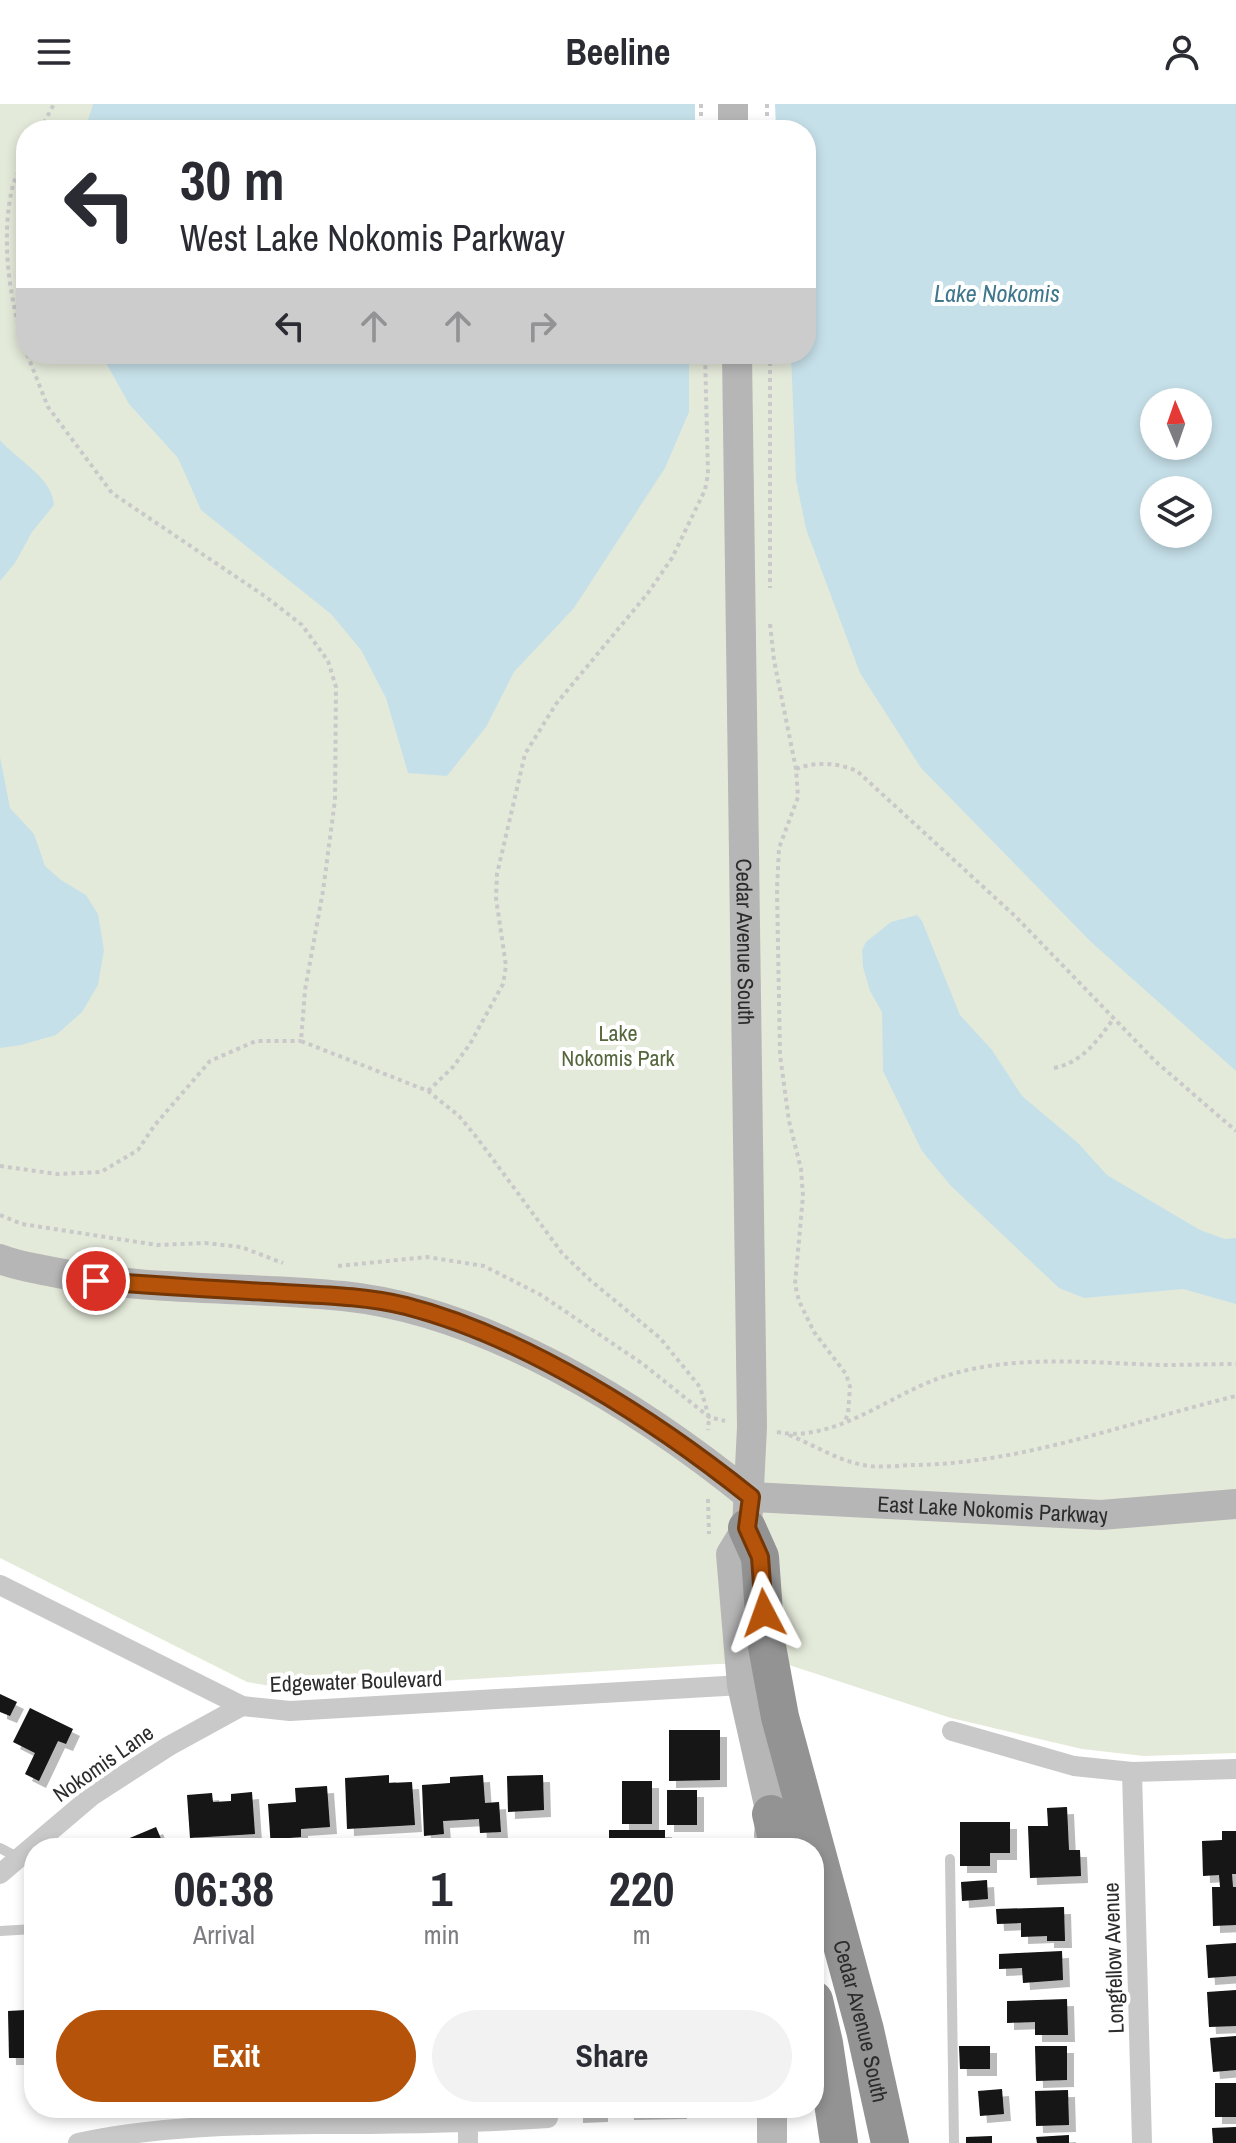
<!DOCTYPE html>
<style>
:root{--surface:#fff;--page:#f2f2f3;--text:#2b2b33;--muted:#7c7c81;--accent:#b45309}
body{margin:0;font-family:"Archivo Narrow",sans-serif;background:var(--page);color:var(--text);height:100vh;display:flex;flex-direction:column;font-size:30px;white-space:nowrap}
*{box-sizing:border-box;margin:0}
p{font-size:26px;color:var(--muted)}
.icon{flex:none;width:44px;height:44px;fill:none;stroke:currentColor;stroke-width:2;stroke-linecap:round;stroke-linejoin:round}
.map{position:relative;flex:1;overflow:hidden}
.panel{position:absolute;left:24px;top:1734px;width:800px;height:280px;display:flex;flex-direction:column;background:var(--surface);border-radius:32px;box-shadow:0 4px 12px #0003}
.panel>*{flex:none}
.guide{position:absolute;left:16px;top:16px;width:800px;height:244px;border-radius:32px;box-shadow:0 4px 12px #0003;background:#fff;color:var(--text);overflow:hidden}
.needle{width:52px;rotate:358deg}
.buttons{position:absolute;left:1140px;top:284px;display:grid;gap:16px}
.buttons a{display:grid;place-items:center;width:72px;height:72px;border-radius:50%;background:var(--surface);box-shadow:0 4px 12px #0003;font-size:40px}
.pin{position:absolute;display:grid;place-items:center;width:68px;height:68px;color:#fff;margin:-34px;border:4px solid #fff;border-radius:50%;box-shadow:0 2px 8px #0007}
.me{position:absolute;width:88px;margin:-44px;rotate:356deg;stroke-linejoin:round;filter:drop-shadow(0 0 6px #0008)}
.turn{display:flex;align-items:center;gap:28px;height:168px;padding:0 32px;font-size:36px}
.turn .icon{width:104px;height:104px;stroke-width:2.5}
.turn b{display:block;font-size:56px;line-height:68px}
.lanes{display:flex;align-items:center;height:76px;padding:0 32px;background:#0003;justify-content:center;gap:40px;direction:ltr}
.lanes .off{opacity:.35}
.eta{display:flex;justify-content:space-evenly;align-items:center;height:136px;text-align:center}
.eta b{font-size:48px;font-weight:800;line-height:56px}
.action{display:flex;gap:16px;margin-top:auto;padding:16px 32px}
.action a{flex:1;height:92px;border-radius:48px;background:var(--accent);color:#fff;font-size:32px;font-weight:800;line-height:92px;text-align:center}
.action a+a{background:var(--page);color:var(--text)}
header{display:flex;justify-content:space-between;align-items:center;height:104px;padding:0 32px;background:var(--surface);font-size:36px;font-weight:800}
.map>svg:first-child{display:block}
.green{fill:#e4eada;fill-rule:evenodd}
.water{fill:#c6e0e9;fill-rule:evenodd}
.pier{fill:#fff}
.building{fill:#131313;filter:url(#shadow)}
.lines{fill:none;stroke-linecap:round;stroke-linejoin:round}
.path{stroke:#c9c9c9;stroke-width:4;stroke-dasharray:4 4;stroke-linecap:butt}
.lane{stroke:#c9c9c9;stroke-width:10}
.street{stroke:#c9c9c9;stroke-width:20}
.secondary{stroke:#b6b6b6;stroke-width:30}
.highway{stroke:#939393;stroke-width:38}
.route-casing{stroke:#753606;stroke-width:20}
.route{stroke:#b45309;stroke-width:14}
.labels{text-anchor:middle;stroke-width:8;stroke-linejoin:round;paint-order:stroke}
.street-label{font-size:22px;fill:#2c2c2c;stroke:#fff}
.park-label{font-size:22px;fill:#55663c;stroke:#fff}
.water-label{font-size:24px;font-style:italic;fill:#3e778b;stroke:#fff}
</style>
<header><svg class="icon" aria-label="menu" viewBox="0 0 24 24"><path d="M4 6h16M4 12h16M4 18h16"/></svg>Beeline<svg class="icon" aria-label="person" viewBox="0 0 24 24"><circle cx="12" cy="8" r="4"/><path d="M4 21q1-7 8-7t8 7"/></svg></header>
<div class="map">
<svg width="1236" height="2039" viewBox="0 0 1236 2039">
<defs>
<filter id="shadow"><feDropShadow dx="7" dy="7" stdDeviation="0" flood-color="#0004"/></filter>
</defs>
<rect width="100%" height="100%" fill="#fff"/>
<path class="green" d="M 0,0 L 1236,0 L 1236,1649 L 1144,1652 L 1082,1645 L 951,1614 L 786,1560 L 717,1560 L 295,1586 L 247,1578 L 0,1454 ZM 26,26 L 806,26 L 806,250 L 26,250 ZM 1154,298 L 1198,298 L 1198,342 L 1154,342 ZM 1154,386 L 1198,386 L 1198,430 L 1154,430 Z"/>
<g class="water">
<path d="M 93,0 L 1236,0 L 1236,967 L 1091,838 L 921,664 L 860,569 L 806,425 L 796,376 L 791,250 L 806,250 L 806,26 L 85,26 ZM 1154,298 L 1198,298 L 1198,342 L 1154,342 ZM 1154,386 L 1198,386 L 1198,430 L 1154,430 Z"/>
<polygon points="101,250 689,250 689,308 665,364 574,504 514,568 486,623 447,672 408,669 386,594 361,546 331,510 201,406 178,354 129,300"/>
<path d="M 0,336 C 17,356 53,374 54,401 L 32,428 L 15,459 L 0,477 Z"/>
<polygon points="0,653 10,704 34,730 45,762 61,776 86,791 98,810 104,846 98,881 82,908 56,931 21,941 0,944"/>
<polygon points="917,811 922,817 960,911 992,946 1022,992 1078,1039 1107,1071 1200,1126 1225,1135 1236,1134 1236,1200 1183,1185 1084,1194 1059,1184 951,1082 922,1047 883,967 882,908 870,887 863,863 862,846 866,838 891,818"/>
</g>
<polygon class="pier" points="695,0 775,0 776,26 695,26"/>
<g class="building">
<polygon points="0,1590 17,1598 10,1612 0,1608"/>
<polygon points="30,1604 73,1625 66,1640 58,1637 39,1677 25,1670 35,1649 13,1638"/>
<polygon points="669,1626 720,1626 720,1676 669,1677"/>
<polygon points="389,1671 389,1679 412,1678 415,1721 347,1725 345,1674"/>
<polygon points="483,1671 485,1699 499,1698 501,1728 480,1729 479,1715 443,1717 444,1730 424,1732 422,1681 450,1679 450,1673"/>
<polygon points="543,1671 544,1706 508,1708 507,1672"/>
<rect x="622" y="1677" width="30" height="43"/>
<polygon points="327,1682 330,1723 301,1725 301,1733 289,1734 290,1744 271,1744 268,1700 296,1698 295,1684"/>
<rect x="667" y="1686" width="30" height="35"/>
<polygon points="252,1688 255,1730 190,1734 187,1691 212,1689 213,1698 231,1697 231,1690"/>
<polygon points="1067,1703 1069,1746 1080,1746 1081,1772 1030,1774 1028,1722 1048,1722 1047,1704"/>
<polygon points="960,1718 1010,1718 1010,1749 990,1749 990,1762 960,1762"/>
<polygon points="156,1723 165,1744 106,1744"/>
<rect x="609" y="1726" width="56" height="18"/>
<polygon points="1222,1727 1236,1727 1236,1770 1232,1770 1233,1783 1236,1783 1236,1821 1213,1822 1212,1783 1220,1783 1219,1771 1203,1772 1202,1737 1222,1736"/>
<polygon points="987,1776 988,1795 962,1797 961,1778"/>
<polygon points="1064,1803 1065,1837 1047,1837 1047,1832 1021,1833 1021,1819 997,1820 996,1805"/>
<polygon points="1236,1839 1236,1872 1208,1874 1206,1841"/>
<polygon points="1062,1847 1063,1876 1023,1879 1022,1864 999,1865 999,1850"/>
<polygon points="1236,1886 1236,1922 1209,1923 1207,1888"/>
<polygon points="1067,1895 1068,1931 1035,1931 1035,1918 1007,1919 1007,1897"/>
<polygon points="26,1906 26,1915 34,1915 34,1954 9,1954 8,1907"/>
<polygon points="1236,1932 1236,1966 1213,1968 1210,1934"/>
<polygon points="959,1942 990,1942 990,1965 960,1965"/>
<polygon points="1035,1942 1067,1942 1067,1976 1036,1977"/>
<rect x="1215" y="1979" width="21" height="34"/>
<polygon points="1002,1985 1004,2010 980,2012 978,1987"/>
<polygon points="1068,1986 1069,2021 1036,2022 1035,1987"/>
<polygon points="576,2004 601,2004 601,2011 576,2012"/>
<polygon points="627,2004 680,2004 680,2008 627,2009"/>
<polygon points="1236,2023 1236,2039 1213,2039 1212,2024"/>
<polygon points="1069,2031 1069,2039 1037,2039 1036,2033"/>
<polygon points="992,2032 992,2039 966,2039 966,2033"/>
</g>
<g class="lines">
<g class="path">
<polyline points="701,0 701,26"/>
<polyline points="767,0 767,26"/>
<polyline points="40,26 54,0"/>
<path d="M 26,53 C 22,62 16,71 13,81 C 0,132 9,197 26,246"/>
<polyline points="27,250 48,303 112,389 266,493 302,521 328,557 336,583 335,696 323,787 305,886 301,937 428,987 459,1012 478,1035 562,1149 590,1176 660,1234 700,1283 709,1313 708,1326"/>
<polyline points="770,250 770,484"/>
<polyline points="770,520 774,556 796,665 798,693 779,744 777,785 780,951 789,1017 801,1065 803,1092 795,1180 799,1197 814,1228 846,1270 850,1283 848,1310 844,1319"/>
<path d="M 796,665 C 816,657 838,659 857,667 L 1015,812 L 1155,957 L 1236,1027"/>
<path d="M 1054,964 C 1083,958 1097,937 1114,914"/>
<polyline points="428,987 453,963 470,940 503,880 506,862 496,794 497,770 525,650 556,600 648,489 672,454 705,386 708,370 705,250"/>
<polyline points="0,1062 57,1070 101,1068 138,1046 154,1022 210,957 256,937 301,937"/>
<polyline points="0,1111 22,1120 157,1141 205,1139 241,1143 283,1159"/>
<polyline points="338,1162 427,1153 484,1162 541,1191 643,1260 709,1313 725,1317"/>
<path d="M 777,1328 C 833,1339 887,1293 937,1275 C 1008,1249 1088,1259 1162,1261 C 1187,1261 1211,1260 1236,1260"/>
<path d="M 789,1331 C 814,1341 837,1356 863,1361 C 878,1364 896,1362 912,1361 C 1023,1360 1129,1318 1236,1292"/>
<polyline points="708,1395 709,1430"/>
</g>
<g class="lane">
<polyline points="0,1744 17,1753"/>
<polyline points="950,1755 954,2039"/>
<polyline points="0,1827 34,1825"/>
</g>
<g class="street">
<polyline points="0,1481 242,1602 290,1607 742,1581"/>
<polyline points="952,1627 1074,1662 1132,1668 1236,1665"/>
<polyline points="1132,1668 1142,2039"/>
<polyline points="0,1770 93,1691 169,1642 242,1602"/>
<polyline points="468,2019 468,2039"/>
<path d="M 78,2039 C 157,2022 235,2021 316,2020 C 393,2020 471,2019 548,2014"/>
</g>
<g class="secondary">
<polyline points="733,0 733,26"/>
<path id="s1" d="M 737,250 L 752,1323 L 747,1424 L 731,1450 L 742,1581 L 771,1710 L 769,1731"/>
<path d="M 0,1155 C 17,1162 35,1164 53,1168 C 148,1188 246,1182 343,1192 C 487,1207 640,1303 751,1393"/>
<path id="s2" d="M 751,1393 L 1101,1411 L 1236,1400"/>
<polyline points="772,2004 772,2039"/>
</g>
<g class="highway">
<path id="s3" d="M 747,1424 L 760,1453 L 766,1537 L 780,1613 L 865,1926 L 890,2039"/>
<polyline points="771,1710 779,1744"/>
<polyline points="814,1896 824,1939 839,2039"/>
</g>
</g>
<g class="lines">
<defs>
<path id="route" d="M 96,1177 C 153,1181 210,1185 267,1188 C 313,1191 361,1191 406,1202 C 526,1233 655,1316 751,1393 L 747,1424 L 760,1453 L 764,1509"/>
</defs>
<use href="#route" class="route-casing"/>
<use href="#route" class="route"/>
</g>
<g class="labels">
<g class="street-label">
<text dy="8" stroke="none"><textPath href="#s1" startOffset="588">Cedar Avenue South</textPath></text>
<text dy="8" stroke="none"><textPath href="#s2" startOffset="242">East Lake Nokomis Parkway</textPath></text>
<text transform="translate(356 1577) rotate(-2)" y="8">Edgewater Boulevard</text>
<text transform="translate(103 1659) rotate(-35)" y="8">Nokomis Lane</text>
<text transform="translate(1113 1854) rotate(-92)" y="8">Longfellow Avenue</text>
<text dy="8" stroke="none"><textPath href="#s3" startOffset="508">Cedar Avenue South</textPath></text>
</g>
<g class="park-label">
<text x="618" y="937">Lake<tspan x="618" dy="25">Nokomis Park</tspan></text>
</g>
<g class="water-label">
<text x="997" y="198">Lake Nokomis</text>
</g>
</g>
</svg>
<div class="buttons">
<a><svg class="needle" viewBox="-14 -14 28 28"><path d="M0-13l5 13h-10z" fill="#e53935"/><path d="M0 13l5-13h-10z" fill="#7c7c81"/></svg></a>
<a><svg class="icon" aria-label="layers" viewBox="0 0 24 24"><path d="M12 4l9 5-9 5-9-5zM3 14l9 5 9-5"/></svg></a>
</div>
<div class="pin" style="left:96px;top:1177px;background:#d93025"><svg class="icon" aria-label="arrive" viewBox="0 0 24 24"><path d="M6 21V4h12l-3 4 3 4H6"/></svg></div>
<svg class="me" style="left:764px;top:1509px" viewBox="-20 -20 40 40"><path d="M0-17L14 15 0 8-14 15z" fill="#b45309" stroke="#fff" stroke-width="4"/></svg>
<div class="guide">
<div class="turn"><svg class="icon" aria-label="left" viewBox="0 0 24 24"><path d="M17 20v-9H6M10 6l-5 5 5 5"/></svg><div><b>30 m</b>West Lake Nokomis Parkway</div></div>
<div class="lanes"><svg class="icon" aria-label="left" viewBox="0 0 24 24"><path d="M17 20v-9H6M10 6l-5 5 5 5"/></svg><svg class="icon off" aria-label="ahead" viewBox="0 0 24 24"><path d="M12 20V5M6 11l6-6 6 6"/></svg><svg class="icon off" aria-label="ahead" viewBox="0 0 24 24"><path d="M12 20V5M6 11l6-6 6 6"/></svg><svg class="icon off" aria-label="right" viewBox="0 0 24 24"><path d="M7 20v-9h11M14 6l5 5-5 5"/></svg></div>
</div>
<section class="panel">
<div class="eta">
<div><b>06:38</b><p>Arrival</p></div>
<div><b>1</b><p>min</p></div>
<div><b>220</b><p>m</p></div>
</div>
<div class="action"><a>Exit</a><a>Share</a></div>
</section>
</div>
